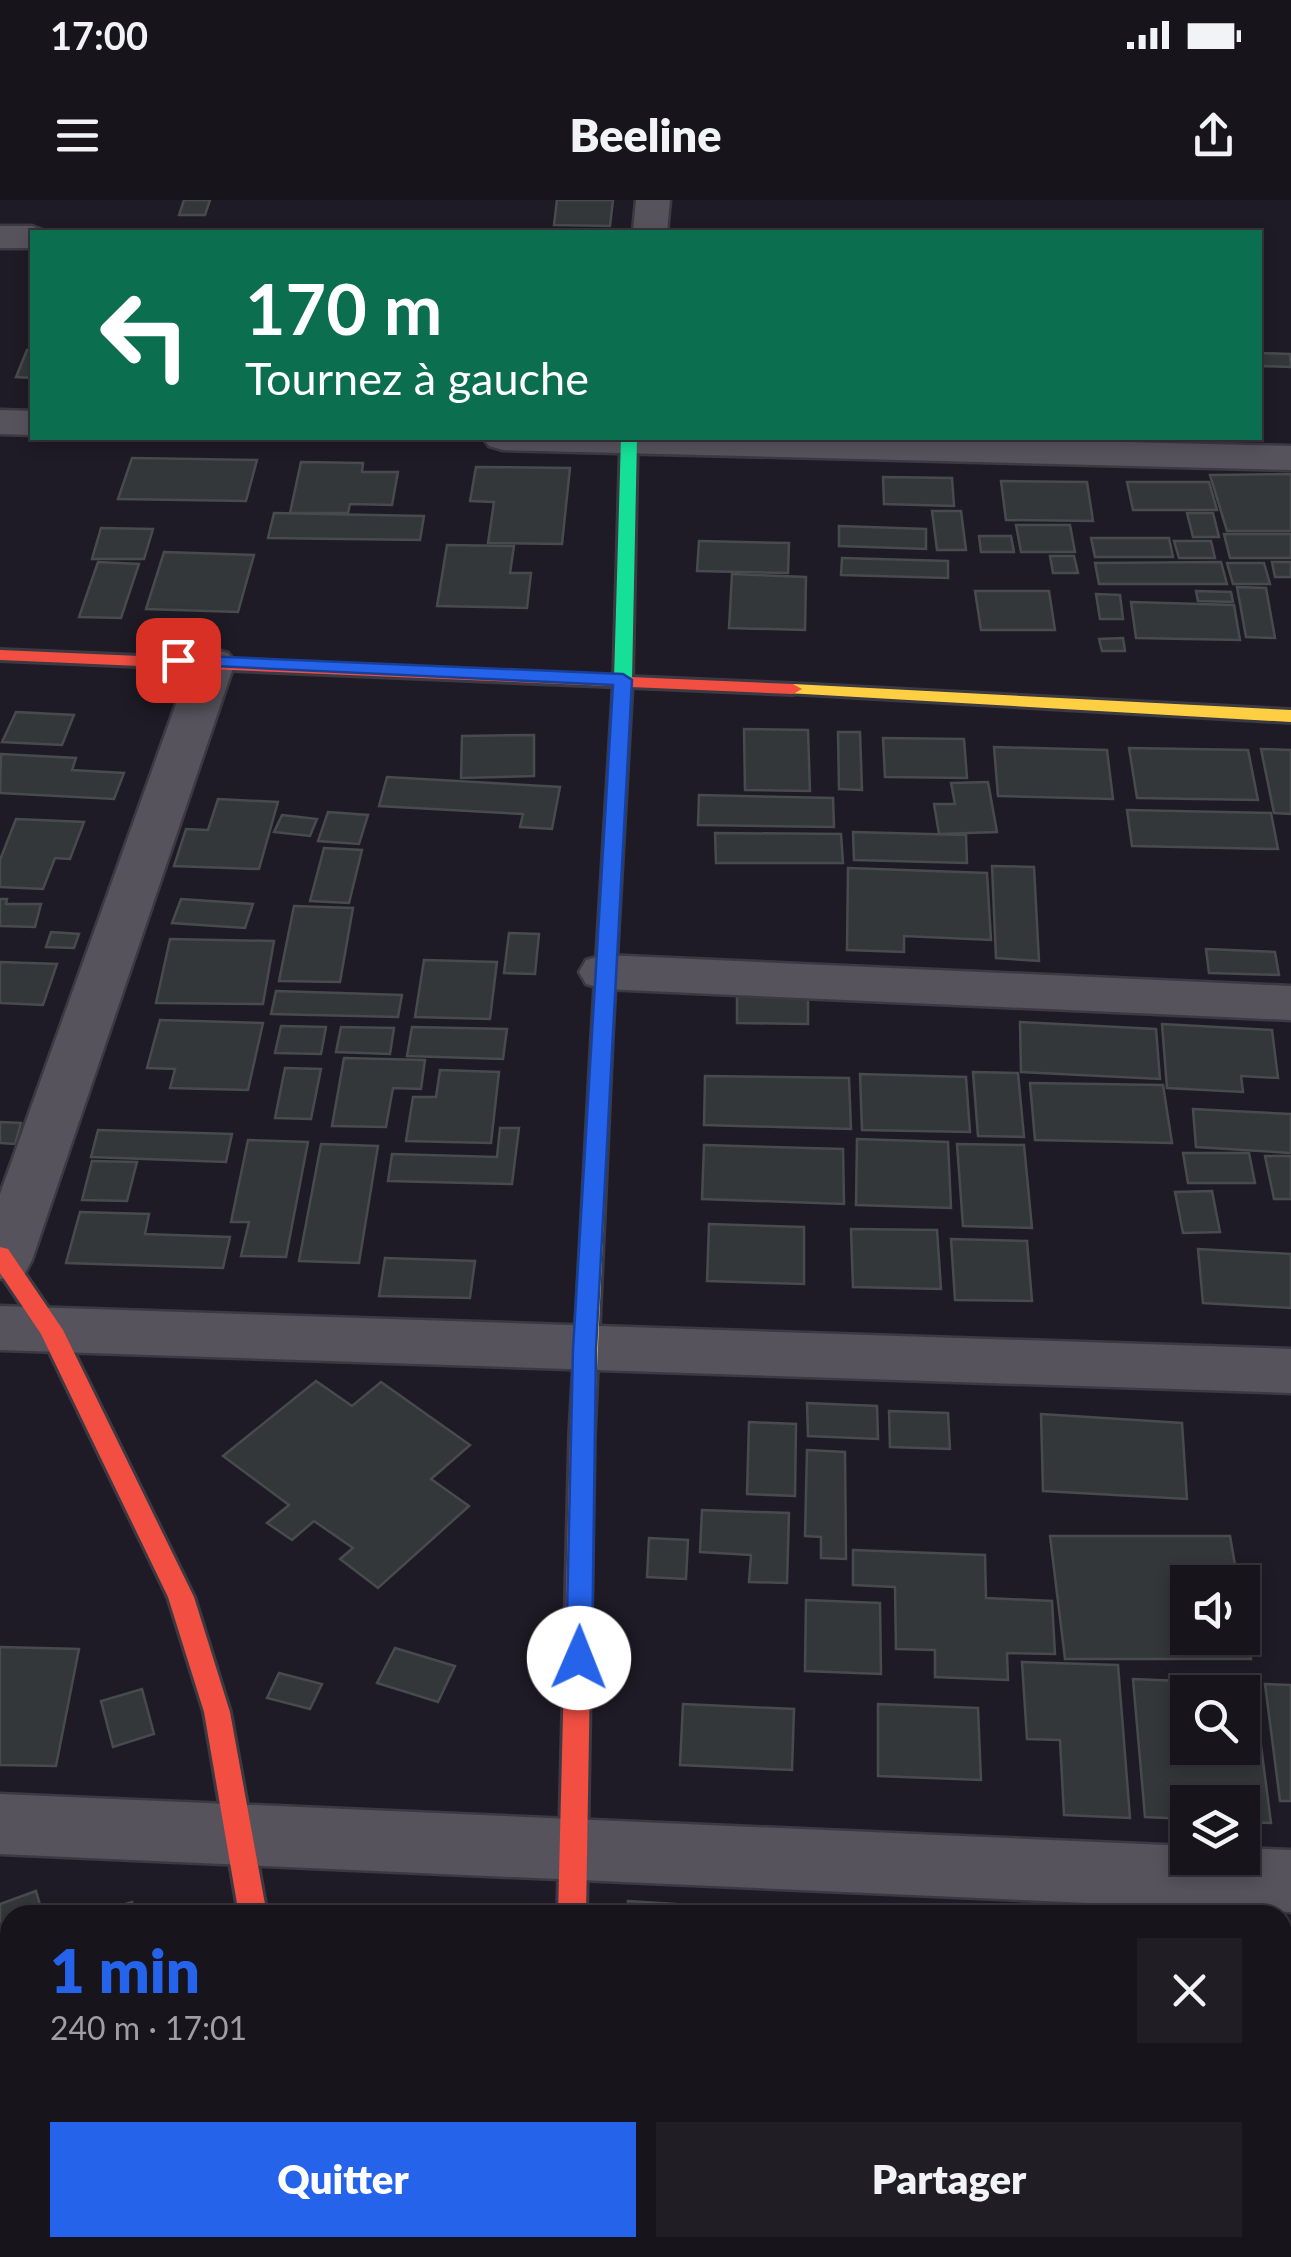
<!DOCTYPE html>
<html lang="fr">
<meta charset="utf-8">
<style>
:root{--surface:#17141c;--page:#201d25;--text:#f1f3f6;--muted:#9e9ea3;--line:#36333b;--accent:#2563eb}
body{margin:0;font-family:Lato,sans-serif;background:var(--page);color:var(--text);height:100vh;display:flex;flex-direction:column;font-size:38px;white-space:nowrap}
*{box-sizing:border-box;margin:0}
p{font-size:32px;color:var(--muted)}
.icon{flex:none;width:55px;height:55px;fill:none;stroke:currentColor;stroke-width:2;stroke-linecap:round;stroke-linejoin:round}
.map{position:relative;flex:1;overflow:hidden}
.drawer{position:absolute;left:0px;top:1705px;width:1292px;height:352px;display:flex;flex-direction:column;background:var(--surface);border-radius:30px 30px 0 0;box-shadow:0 5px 15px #0003,0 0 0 2px var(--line)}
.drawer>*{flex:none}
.hud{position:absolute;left:30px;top:30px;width:1232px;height:210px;border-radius:0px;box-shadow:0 5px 15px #0003,0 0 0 2px var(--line);background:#0b6e4f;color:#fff;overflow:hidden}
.tools{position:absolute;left:1170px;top:1365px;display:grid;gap:20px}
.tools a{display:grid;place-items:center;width:90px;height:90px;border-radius:0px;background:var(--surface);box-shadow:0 5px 15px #0003,0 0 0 2px var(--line);font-size:50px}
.pin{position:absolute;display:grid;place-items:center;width:85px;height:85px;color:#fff;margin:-42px;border-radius:20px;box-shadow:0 5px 15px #0006}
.me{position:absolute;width:110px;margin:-55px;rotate:1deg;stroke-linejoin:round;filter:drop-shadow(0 0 8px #0008)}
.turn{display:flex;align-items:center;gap:35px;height:210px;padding:0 50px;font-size:45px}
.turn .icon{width:130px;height:130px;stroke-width:2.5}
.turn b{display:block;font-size:70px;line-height:85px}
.round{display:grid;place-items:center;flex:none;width:105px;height:105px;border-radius:0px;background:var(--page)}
.summary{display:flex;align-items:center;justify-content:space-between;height:170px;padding:0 50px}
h1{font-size:60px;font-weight:800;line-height:75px;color:var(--accent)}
.primary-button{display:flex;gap:20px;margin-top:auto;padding:20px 50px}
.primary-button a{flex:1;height:115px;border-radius:0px;background:var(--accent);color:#fff;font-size:40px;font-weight:800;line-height:115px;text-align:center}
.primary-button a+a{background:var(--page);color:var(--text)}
.status{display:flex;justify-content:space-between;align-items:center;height:70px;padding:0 50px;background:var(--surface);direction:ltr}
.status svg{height:28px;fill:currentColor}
header{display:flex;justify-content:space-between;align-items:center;height:130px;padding:0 50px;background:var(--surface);font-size:45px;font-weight:800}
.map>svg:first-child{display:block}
.building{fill:#333739;stroke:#474b4d;stroke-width:2.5;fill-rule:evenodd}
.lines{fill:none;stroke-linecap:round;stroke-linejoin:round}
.street-casing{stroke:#3b3942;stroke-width:5}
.fast-casing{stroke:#3b3942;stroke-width:6}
.slow-casing{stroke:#3b3942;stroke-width:6}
.jam-casing{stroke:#3b3942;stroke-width:6}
.street{fill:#57535d;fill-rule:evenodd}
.fast{fill:#16e098;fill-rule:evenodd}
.slow{fill:#ffcf43;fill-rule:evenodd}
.jam{fill:#f24e42;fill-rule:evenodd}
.route{fill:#2563eb;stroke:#184099;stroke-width:2.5}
</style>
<div class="status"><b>17:00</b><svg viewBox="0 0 49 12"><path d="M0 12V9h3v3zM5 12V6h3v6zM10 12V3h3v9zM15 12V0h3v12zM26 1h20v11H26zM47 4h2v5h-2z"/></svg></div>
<header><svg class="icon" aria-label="menu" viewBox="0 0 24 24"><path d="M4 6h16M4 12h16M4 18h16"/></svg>Beeline<svg class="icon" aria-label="share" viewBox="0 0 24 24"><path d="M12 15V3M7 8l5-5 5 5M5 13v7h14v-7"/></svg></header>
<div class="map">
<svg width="1291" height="2057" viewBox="0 0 1291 2057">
<rect width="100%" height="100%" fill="#1f1b26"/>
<g class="building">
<polygon points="184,0 210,0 205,15 179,15"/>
<polygon points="557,0 613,0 610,26 554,25"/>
<polygon points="27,150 32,150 32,178 16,177"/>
<polygon points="1260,153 1290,154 1291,167 1260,166"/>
<polygon points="132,258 257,260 246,301 118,299"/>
<polygon points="301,262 363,263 362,272 398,272 392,305 350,304 348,313 290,313"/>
<polygon points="476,267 570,268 562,344 488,343 494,302 470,301"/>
<polygon points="1291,274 1291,331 1227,331 1210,275"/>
<polygon points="883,277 952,278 954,306 884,304"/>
<polygon points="1001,281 1087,282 1093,321 1006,320"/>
<polygon points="1127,282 1209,282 1217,310 1133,310"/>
<polygon points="932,311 961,311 966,350 937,350"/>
<polygon points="274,313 424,316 420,340 268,338"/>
<polygon points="1187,313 1213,313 1219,337 1193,337"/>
<polygon points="1016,325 1070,325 1075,352 1021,352"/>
<polygon points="839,326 926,329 926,349 839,346"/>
<polygon points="101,328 153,329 144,359 92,359"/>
<polygon points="1224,334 1291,334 1291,358 1230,358"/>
<polygon points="979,336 1011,336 1014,352 981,352"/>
<polygon points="1091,338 1169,338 1173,357 1095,357"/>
<polygon points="699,341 789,343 788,373 697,371"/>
<polygon points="1174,341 1211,341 1215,358 1179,358"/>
<polygon points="447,345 514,346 510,373 531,373 527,408 437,406"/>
<polygon points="164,352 254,355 238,412 146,409"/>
<polygon points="1050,356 1074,356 1078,373 1053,373"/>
<polygon points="842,358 948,361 948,378 841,375"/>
<polygon points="98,362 139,364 121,418 79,417"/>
<polygon points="1221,362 1227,384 1099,384 1095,363"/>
<polygon points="1272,362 1291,362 1291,377 1275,377"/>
<polygon points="1227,363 1264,363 1270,384 1233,384"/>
<polygon points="732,374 806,377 805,430 729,428"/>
<polygon points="1237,387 1266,388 1275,438 1246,437"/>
<polygon points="975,391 1049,391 1055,430 981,430"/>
<polygon points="1196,391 1231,392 1233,402 1198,401"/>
<polygon points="1096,394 1120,395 1123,419 1100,419"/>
<polygon points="1131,402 1234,405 1240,440 1136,438"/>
<polygon points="1123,438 1125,451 1102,451 1099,439"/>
<polygon points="16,512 74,515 62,545 2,542"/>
<polygon points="744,529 808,530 810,591 745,590"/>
<polygon points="838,532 860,532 862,590 839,589"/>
<polygon points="534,535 534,576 461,578 462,536"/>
<polygon points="883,538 964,539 967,578 885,577"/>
<polygon points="994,547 1107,550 1113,599 998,596"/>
<polygon points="1129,548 1248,550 1258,600 1137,598"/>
<polygon points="1261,549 1291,550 1291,614 1274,613"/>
<polygon points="1,554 76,558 72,570 124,573 114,599 0,593"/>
<polygon points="387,577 560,587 552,629 520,627 523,614 379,606"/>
<polygon points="988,582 997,632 939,634 934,604 955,604 951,583"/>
<polygon points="699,595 833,598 834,627 698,625"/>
<polygon points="218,599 278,602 259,669 174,666 186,629 208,630"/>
<polygon points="1127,610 1271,613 1278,649 1132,646"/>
<polygon points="328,612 368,615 359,644 318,641"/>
<polygon points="282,615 317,619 310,636 274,632"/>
<polygon points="16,619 84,622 70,659 55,658 43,689 0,687 0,660"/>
<polygon points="853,632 966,635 967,663 854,660"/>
<polygon points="715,633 841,634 843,663 716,663"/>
<polygon points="324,648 362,650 349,703 310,701"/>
<polygon points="992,666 1034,667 1039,761 996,758"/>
<polygon points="848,668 987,673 991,740 904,736 904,752 847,750"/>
<polygon points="0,699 7,699 6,704 41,704 35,727 0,726"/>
<polygon points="181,699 253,704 245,728 172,723"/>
<polygon points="294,706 353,708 340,782 279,781"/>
<polygon points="51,732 79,734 74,748 46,747"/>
<polygon points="509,733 539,734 535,774 504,773"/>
<polygon points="170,739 274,741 263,804 156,803"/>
<polygon points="1206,749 1275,752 1279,775 1209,773"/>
<polygon points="424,760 497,762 490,819 415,817"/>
<polygon points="0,762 57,764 43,805 0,803"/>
<polygon points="276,791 402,795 398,817 271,814"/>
<polygon points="737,796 808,797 808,824 737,823"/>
<polygon points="160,820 263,823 248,890 170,888 175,869 147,868"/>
<polygon points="1020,822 1156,829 1160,879 1021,872"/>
<polygon points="1162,824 1272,830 1278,878 1241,876 1243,892 1167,888"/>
<polygon points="281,826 326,827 321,854 275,853"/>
<polygon points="341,827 394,828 390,854 336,852"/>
<polygon points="412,827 507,829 503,859 407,856"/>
<polygon points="344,858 425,860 421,889 393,888 386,927 332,926"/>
<polygon points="285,868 321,869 311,919 275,918"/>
<polygon points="440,870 499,872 491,943 406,941 413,897 436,897"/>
<polygon points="973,872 1018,873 1024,937 978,936"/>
<polygon points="860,874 966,877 970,932 862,930"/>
<polygon points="705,876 849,878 851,929 704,925"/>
<polygon points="1030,883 1163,885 1172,943 1035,940"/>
<polygon points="1193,909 1291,914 1291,953 1196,947"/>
<polygon points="0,922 21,923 15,944 0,943"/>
<polygon points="500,928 519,928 512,984 388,981 392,954 497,957"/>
<polygon points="98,930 232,934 226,962 91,957"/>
<polygon points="857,939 948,942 951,1008 856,1005"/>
<polygon points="248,940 308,942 286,1057 241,1056 249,1022 231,1022"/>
<polygon points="321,944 378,946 359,1063 299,1061"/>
<polygon points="957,944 1024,945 1032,1028 963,1026"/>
<polygon points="704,945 843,949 844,1004 702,999"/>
<polygon points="1183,953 1249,953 1255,983 1188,983"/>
<polygon points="1265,956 1291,956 1291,999 1274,999"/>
<polygon points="92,961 137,962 127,1001 82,1000"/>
<polygon points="1212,991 1220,1032 1183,1033 1175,992"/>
<polygon points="80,1012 149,1014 145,1034 230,1037 223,1068 66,1063"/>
<polygon points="709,1024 804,1027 804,1084 707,1081"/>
<polygon points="851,1029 937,1030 941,1089 853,1087"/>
<polygon points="951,1039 1027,1041 1032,1101 955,1100"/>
<polygon points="1198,1049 1291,1054 1291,1108 1203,1103"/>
<polygon points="385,1058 475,1061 470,1098 379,1096"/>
<polygon points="316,1181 352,1206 381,1182 470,1245 431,1279 469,1306 378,1388 340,1359 353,1348 314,1321 292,1340 267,1323 289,1305 223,1256"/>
<polygon points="807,1203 877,1206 878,1239 808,1236"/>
<polygon points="889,1211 948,1213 950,1249 890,1247"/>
<polygon points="1041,1214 1182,1223 1187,1299 1043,1291"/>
<polygon points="749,1222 796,1224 795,1296 747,1294"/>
<polygon points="807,1250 845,1252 846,1359 821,1358 821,1337 805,1336"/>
<polygon points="702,1310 789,1313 787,1383 749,1382 751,1355 700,1352"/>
<polygon points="1050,1336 1230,1336 1238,1382 1188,1382 1188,1438 1242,1438 1242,1410 1251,1459 1065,1459"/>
<polygon points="649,1338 688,1340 686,1379 647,1377"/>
<polygon points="853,1350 985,1355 986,1398 1052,1401 1055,1454 1007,1453 1008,1480 935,1477 935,1450 896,1449 895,1387 853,1385"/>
<polygon points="806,1400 880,1403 881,1474 805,1471"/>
<polygon points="0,1447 79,1449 56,1566 0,1565"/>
<polygon points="395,1448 455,1466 438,1502 377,1483"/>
<polygon points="1022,1462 1118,1465 1130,1618 1064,1615 1060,1540 1027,1539"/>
<polygon points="279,1473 322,1484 310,1509 267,1498"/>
<path d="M 1133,1479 L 1253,1484 L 1271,1623 L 1242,1622 L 1242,1602 L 1188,1602 L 1188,1619 L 1145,1617 ZM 1188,1492 L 1242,1492 L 1242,1548 L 1188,1548 Z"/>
<polygon points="1265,1484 1291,1485 1291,1601 1280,1601"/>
<polygon points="142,1489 154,1534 113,1547 101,1501"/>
<polygon points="683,1504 794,1509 792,1570 680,1565"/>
<polygon points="878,1504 978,1508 981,1580 878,1576"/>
<polygon points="36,1691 43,1715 10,1715 10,1812 0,1816 0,1704"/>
<polygon points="628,1701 675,1704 674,1715 627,1715"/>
<polygon points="132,1702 134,1715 92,1715 92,1714"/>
<polygon points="0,1882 10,1884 10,1922 0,1947"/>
<polygon points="1282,1933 1288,1934 1291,1991 1282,1990"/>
<polygon points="1282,2009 1291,2010 1291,2057 1278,2057 1278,2048 1282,2048"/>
<polygon points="71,2048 178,2048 178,2057 70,2057"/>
<polygon points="612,2048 657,2048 657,2057 611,2057"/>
<polygon points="670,2048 848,2048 848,2057 669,2057"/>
<rect x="863" y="2048" width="96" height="9"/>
<polygon points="1150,2048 1267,2048 1268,2057 1151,2053"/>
</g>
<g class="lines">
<defs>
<g id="street">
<polygon points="636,0 670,0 667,32 633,32"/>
<polygon points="0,26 32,26 47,32 32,32 32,48 0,48"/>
<polygon points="0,210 32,211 32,235 0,234"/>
<polygon points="483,238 952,238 1291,246 1291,270 503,250 489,246"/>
<polygon points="213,449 228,453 235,462 32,1060 24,1075 0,1079 0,994 191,462 198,453"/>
<polygon points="604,755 1291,786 1291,820 604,789 586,784 579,772 586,760"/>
<polygon points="0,1106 1291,1149 1291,1193 0,1150"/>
<polygon points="0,1594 1188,1646 1188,1658 1242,1658 1242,1648 1291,1650 1291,1712 0,1654"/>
<polygon points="511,2048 587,2048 586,2057 510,2057"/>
</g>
<polygon id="fast" points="621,238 637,238 632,480 612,836 602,843 592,836 614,480"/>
<g id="slow">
<polygon points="793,484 1291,510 1291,522 787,493 787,485"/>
<polygon points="602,829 612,836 594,1235 591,1242 573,1242 570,1235 592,836"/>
</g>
<g id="jam">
<polygon points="0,450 793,484 802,489 793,494 0,460"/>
<polygon points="0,1047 8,1049 63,1130 194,1397 230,1512 267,1715 239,1715 204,1512 168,1397 41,1134 0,1073"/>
<polygon points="582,1226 591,1228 594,1235 586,1715 558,1715 570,1235 573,1228"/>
<polygon points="241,2048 271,2048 270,2057 240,2057"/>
</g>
</defs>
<use href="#street" class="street-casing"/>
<use href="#fast" class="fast-casing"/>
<use href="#slow" class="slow-casing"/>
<use href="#jam" class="jam-casing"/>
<use href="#street" class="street"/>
<use href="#fast" class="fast"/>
<use href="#slow" class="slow"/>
<use href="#jam" class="jam"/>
</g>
<polygon class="route" points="178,455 623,474 632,480 596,1149 592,1458 589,1465 579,1469 570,1465 566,1458 573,1149 613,485 171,464 171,457"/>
</svg>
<div class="tools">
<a><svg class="icon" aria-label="sound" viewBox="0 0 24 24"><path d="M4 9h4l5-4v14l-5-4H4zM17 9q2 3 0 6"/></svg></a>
<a><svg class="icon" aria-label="search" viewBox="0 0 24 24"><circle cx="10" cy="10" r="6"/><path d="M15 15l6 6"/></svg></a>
<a><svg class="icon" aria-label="layers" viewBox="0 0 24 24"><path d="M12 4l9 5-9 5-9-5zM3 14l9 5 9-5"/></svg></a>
</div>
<div class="pin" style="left:178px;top:460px;background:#d93025"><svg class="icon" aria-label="arrive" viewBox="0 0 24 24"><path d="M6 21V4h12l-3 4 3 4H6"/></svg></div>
<svg class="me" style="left:579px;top:1458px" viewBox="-20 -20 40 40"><circle r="19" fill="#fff"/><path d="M0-13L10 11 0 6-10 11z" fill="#2563eb"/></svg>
<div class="hud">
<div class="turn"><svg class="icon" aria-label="left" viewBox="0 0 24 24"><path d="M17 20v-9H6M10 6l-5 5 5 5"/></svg><div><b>170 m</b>Tournez à gauche</div></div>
</div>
<section class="drawer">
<div class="summary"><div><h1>1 min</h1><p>240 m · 17:01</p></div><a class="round"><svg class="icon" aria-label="close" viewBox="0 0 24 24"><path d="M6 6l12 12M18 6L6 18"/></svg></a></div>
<div class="primary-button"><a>Quitter</a><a>Partager</a></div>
</section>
</div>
